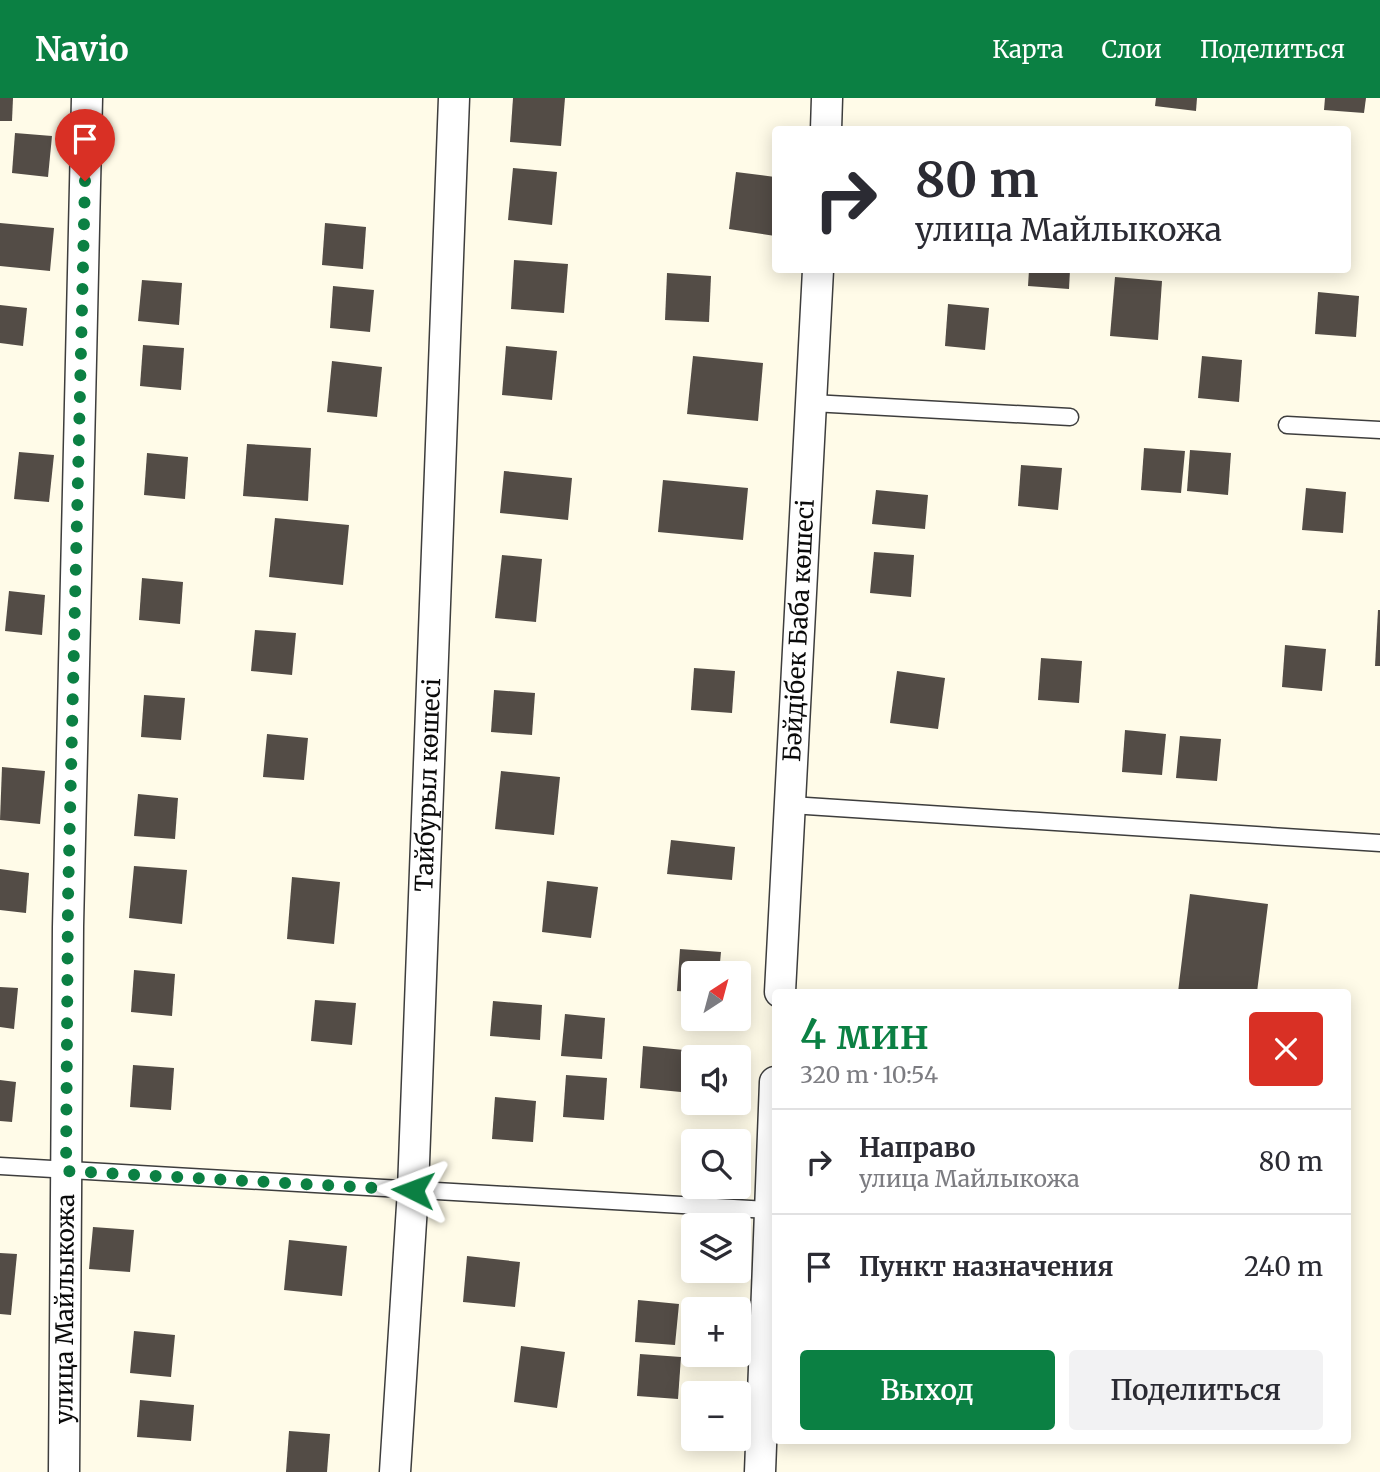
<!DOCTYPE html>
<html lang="ru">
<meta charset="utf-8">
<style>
:root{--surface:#fff;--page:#f2f2f3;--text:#2b2b33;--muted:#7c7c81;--line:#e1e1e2;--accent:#0b8043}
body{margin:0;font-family:Merriweather,serif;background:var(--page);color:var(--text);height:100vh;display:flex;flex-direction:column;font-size:26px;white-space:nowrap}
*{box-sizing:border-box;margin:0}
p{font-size:23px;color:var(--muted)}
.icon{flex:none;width:38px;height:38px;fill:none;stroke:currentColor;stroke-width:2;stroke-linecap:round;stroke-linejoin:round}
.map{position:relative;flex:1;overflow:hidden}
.sheet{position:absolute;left:772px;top:891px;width:579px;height:455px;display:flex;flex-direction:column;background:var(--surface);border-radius:7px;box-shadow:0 4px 18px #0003}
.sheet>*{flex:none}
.banner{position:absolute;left:772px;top:28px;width:579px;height:147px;border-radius:7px;box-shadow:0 4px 18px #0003;background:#fff;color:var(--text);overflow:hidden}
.needle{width:46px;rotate:36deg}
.controls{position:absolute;left:681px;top:863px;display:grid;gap:14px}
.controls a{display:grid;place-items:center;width:70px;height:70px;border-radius:7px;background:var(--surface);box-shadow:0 4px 18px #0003;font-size:35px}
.pin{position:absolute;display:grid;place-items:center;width:60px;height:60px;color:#fff;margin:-72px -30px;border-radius:50% 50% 50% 0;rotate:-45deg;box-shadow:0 0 7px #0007}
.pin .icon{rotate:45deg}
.me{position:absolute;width:77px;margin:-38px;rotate:273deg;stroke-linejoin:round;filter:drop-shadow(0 0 5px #0008)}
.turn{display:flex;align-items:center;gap:24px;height:147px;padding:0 28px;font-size:32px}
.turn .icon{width:91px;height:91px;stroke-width:2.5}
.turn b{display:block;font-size:49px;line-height:60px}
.round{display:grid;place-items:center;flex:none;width:74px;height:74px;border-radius:7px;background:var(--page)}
.headline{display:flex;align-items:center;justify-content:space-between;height:119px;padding:0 28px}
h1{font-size:42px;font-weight:600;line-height:52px;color:var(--accent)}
.cta{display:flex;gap:14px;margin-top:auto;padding:14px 28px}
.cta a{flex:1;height:80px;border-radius:7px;background:var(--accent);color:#fff;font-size:28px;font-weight:600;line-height:80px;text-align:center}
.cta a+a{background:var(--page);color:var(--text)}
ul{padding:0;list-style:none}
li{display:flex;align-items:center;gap:21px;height:105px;padding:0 28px;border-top:2px solid var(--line)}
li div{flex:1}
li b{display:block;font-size:26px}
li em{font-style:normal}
header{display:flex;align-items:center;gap:42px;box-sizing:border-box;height:98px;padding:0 35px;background:var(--accent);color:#fff}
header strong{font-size:33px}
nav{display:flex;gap:38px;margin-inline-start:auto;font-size:24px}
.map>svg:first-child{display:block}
.building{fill:#534c46}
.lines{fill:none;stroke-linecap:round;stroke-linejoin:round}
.lane-casing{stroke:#3d3d3d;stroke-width:19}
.street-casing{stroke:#3d3d3d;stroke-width:33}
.lane{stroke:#fff;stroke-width:16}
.street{stroke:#fff;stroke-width:30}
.route{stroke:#0b8043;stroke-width:12;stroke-dasharray:0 21.6}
.labels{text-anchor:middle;stroke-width:7;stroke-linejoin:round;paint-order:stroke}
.street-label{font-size:24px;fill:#0a0a0a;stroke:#fff}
</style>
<header>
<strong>Navio</strong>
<nav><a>Карта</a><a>Слои</a><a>Поделиться</a></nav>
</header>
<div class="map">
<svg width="1380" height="1374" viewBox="0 0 1380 1374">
<rect width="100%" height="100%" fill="#fffbe8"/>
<g class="building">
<polygon points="0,0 13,0 12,23 0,23"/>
<polygon points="513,0 565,0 561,48 510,44"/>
<polygon points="1156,0 1197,0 1196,13 1155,8"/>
<polygon points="1325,0 1366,0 1364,15 1324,12"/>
<polygon points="15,35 52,38 48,79 12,75"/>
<polygon points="513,70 557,74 552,127 508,122"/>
<polygon points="736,74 775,79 775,138 729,131"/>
<polygon points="0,125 54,130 50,173 0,168"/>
<polygon points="325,125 366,129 363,171 322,167"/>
<polygon points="514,162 568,166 564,215 511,211"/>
<polygon points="1029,172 1070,172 1069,191 1028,188"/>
<polygon points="667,175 711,178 709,224 665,222"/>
<polygon points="1115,179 1162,183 1158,242 1110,238"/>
<polygon points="142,182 182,185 179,227 138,223"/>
<polygon points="333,188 374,192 370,234 330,230"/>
<polygon points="1318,194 1359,198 1356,239 1315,236"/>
<polygon points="948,206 989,210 985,252 945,248"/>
<polygon points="0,207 27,210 23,248 0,245"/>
<polygon points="143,247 184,250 181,292 140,288"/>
<polygon points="506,248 557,253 552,302 502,297"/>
<polygon points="693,258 763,265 758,323 687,316"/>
<polygon points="1202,258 1242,262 1239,304 1198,300"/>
<polygon points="332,263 382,269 377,319 327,314"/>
<polygon points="247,346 311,350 308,403 243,398"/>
<polygon points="1144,350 1185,353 1181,395 1141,392"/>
<polygon points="1190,352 1231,355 1228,397 1187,393"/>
<polygon points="19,354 54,357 49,404 14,401"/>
<polygon points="147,355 188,359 185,401 144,397"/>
<polygon points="1021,367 1062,370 1058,412 1018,408"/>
<polygon points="504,373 572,380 568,422 500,415"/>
<polygon points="663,382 748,390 743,442 658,434"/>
<polygon points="1306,390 1346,394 1343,435 1302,432"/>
<polygon points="876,392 928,397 925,431 872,426"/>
<polygon points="275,420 349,427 343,487 269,479"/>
<polygon points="874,454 914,457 911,499 870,495"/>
<polygon points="502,457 542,461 536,524 495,520"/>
<polygon points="142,480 183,484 180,526 139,522"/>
<polygon points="9,493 45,497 42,537 5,533"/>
<polygon points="1378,512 1380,512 1380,568 1375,568"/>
<polygon points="255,532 296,535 292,577 251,573"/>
<polygon points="1285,547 1326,551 1322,593 1282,589"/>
<polygon points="1041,560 1082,563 1079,605 1038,602"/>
<polygon points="694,570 735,573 732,615 691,612"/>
<polygon points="897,573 945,580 938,631 890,625"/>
<polygon points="494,592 535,595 532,637 491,634"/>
<polygon points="144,597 185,600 181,642 141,639"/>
<polygon points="1125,632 1166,636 1162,677 1122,674"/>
<polygon points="267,636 308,640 304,682 263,679"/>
<polygon points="1180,638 1221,641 1217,683 1176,680"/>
<polygon points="2,669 45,673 40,726 0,722"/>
<polygon points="501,673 560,679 554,737 495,731"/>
<polygon points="138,696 178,700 175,741 134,738"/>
<polygon points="671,742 735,749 732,782 667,776"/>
<polygon points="134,768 187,772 182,826 129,820"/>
<polygon points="0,771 29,775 26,815 0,812"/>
<polygon points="292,779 340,784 334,846 287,841"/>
<polygon points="547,783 598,789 591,840 542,834"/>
<polygon points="1190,796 1268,806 1257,894 1178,894"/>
<polygon points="680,851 721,854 719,875 693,875 693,894 677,893"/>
<polygon points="134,872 175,876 172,918 131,914"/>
<polygon points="0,889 18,890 14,931 0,929"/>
<polygon points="315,902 356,905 352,947 311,943"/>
<polygon points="493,903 542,907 540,942 490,938"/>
<polygon points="565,916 605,920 602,961 561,958"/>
<polygon points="643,948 684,952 681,994 640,990"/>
<polygon points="133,967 174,970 171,1012 130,1009"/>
<polygon points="566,977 607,980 604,1022 563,1019"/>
<polygon points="0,982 16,984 12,1024 0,1023"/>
<polygon points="495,999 536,1003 533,1044 492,1041"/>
<polygon points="93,1129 134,1132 130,1174 89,1171"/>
<polygon points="289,1142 347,1148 342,1198 284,1192"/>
<polygon points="0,1155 17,1156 11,1217 0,1216"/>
<polygon points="467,1158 520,1164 515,1209 463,1204"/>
<polygon points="638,1202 679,1206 675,1247 635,1244"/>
<polygon points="134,1233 175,1237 171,1279 130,1275"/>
<polygon points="521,1248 565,1254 557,1310 514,1304"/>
<polygon points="640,1256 681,1259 678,1301 637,1298"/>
<polygon points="140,1302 194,1307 191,1343 137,1339"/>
<polygon points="289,1333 330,1336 327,1374 286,1374"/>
</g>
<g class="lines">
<defs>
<g id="lane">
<polyline points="812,305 1070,319"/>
<polyline points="1287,327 1380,332"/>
<polyline points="791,707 1380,745"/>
<polyline points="0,1068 768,1112"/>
</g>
<g id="street">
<polyline points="826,32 827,0"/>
<path id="s1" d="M 780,894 L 818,172"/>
<path id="s2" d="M 64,1374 L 68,829 L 87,0"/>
<path id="s3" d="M 395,1374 L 413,1092 L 454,0"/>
<polyline points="760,1374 775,984"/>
</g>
</defs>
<use href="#lane" class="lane-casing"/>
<use href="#street" class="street-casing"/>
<use href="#lane" class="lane"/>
<use href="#street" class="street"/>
</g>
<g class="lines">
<polyline class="route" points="85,83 68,801 66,1073 413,1092"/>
</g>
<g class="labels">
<g class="street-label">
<text dy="8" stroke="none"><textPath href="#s1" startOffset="362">Бәйдібек Баба көшесі</textPath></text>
<text dy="8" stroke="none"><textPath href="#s3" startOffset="688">Тайбурыл көшесі</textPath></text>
<text dy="8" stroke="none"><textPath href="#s2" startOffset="163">улица Майлыкожа</textPath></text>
</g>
</g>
</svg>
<div class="controls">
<a><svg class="needle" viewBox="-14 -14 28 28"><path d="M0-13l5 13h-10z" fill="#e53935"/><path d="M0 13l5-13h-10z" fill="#7c7c81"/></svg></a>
<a><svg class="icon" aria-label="sound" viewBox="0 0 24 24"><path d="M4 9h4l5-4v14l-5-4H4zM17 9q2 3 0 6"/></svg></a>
<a><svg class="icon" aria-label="search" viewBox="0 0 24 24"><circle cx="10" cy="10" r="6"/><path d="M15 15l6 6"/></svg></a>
<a><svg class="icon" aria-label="layers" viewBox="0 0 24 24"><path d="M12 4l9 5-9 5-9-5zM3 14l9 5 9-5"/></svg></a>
<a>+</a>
<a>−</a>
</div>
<div class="pin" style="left:85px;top:83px;background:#d93025"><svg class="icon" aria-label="arrive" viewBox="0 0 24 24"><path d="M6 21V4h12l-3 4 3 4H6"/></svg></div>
<svg class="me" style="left:413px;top:1092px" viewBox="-20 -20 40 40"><path d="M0-17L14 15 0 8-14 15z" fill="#0b8043" stroke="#fff" stroke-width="4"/></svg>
<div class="banner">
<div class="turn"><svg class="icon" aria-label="right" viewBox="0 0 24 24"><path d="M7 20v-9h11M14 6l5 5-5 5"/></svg><div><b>80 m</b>улица Майлыкожа</div></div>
</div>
<section class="sheet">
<div class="headline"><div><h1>4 мин</h1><p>320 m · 10:54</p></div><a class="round" style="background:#d93025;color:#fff"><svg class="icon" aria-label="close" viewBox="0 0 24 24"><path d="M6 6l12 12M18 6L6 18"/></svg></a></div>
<ul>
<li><svg class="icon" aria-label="right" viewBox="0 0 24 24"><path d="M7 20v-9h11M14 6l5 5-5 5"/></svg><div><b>Направо</b><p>улица Майлыкожа</p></div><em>80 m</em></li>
<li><svg class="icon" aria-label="arrive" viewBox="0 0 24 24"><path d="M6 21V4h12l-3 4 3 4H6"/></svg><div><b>Пункт назначения</b></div><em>240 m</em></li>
</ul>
<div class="cta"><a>Выход</a><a>Поделиться</a></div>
</section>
</div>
